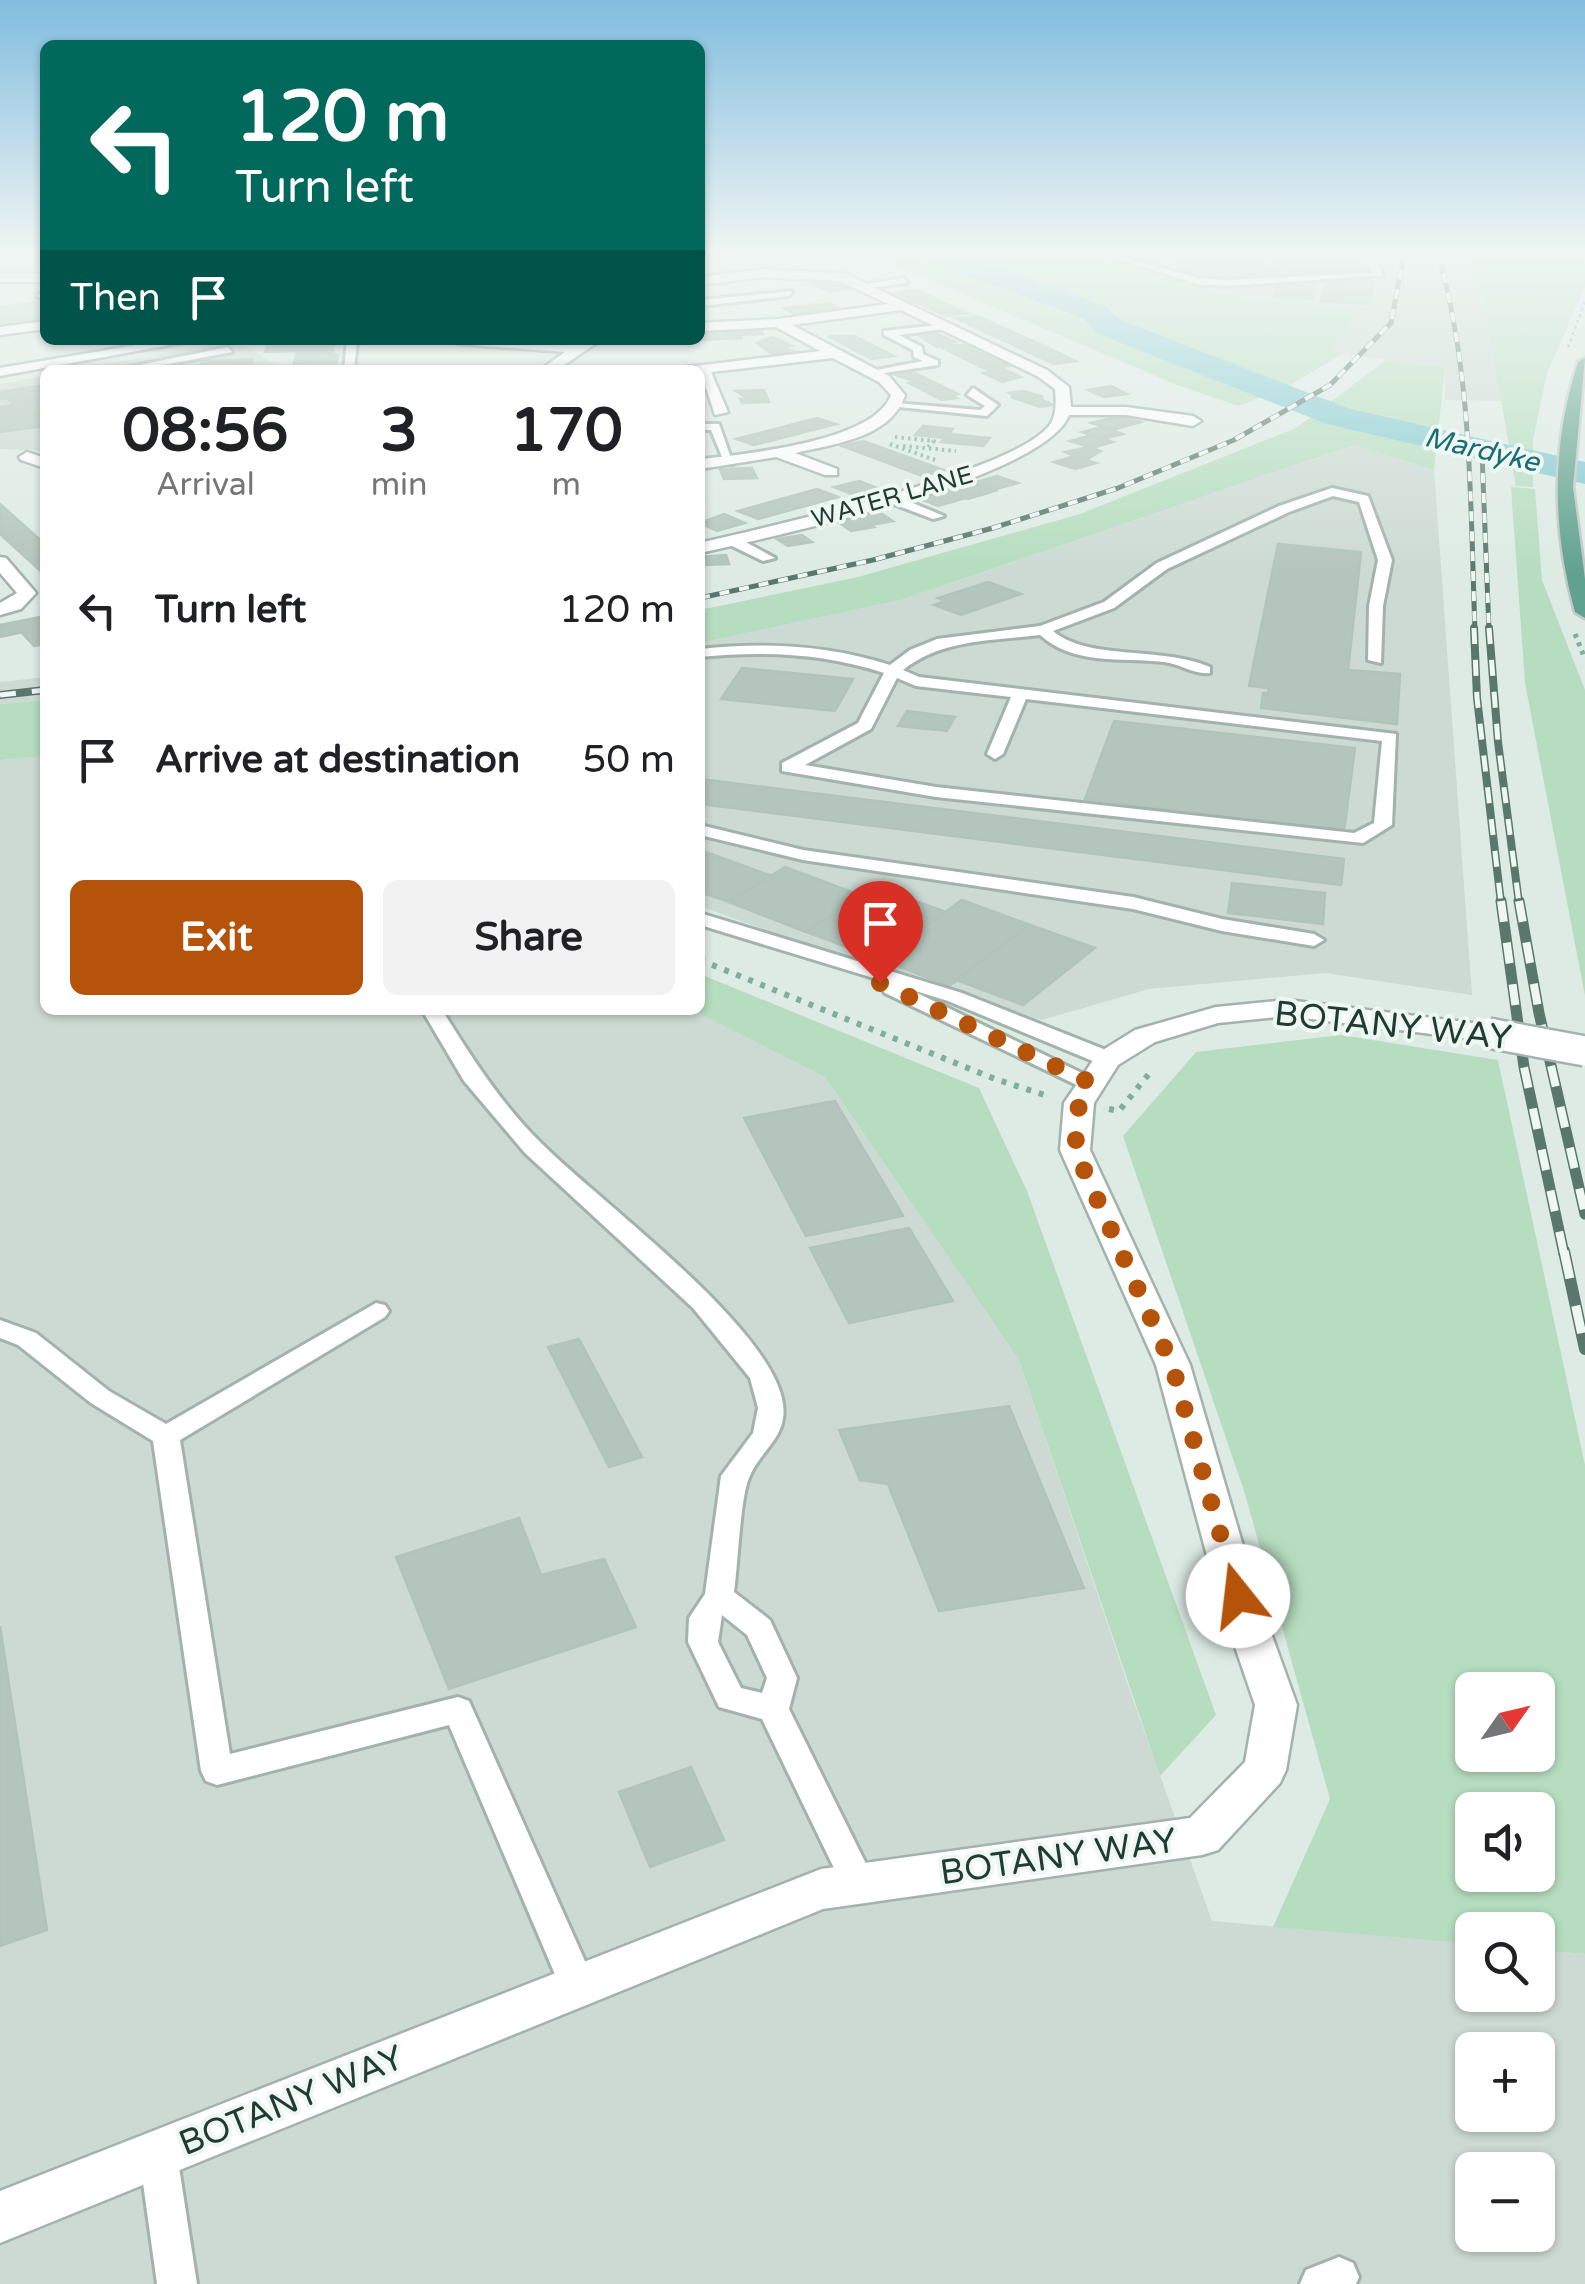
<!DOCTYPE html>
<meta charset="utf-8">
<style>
:root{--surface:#fff;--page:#f2f2f2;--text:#202124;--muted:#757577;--accent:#b45309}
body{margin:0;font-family:"Varela Round",sans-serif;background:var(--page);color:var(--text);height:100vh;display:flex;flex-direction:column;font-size:38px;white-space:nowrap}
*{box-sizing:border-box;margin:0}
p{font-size:32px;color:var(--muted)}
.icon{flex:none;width:55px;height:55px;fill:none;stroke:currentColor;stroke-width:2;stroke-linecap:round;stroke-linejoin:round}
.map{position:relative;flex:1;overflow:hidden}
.drawer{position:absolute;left:40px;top:365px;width:665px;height:650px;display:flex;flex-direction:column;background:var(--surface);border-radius:15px;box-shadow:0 2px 8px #0004}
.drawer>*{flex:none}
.banner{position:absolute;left:40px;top:40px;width:665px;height:305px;border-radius:15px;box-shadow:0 2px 8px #0004;background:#00695c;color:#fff;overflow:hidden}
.needle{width:65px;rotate:56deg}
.fabs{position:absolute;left:1455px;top:1672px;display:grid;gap:20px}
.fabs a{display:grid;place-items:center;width:100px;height:100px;border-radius:15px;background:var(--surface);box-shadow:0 2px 8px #0004;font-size:50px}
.pin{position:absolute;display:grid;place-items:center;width:85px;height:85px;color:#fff;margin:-102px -42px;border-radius:50% 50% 50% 0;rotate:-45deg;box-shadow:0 0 10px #0007}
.pin .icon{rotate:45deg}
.me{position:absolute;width:110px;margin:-55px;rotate:344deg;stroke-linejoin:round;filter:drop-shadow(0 0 8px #0008)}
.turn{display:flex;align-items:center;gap:35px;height:210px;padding:0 30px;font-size:45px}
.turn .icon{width:130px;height:130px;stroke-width:2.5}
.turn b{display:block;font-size:70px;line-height:85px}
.then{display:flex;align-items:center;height:95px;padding:0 30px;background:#0003;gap:20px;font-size:38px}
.eta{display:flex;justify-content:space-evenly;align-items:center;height:170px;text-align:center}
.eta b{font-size:60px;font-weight:700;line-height:70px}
.button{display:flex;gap:20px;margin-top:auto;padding:20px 30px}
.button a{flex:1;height:115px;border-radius:15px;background:var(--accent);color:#fff;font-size:40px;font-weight:700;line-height:115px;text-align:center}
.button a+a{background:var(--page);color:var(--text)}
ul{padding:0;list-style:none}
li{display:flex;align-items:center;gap:30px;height:150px;padding:0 30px}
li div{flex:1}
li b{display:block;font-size:38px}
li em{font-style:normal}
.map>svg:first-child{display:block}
.built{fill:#cddad3;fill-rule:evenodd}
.green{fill:#b6ddbf;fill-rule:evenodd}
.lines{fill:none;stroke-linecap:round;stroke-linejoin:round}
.river{fill:#84cad2;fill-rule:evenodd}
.building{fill:#b4c5bd;stroke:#b1c4bb;stroke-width:2.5}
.service-casing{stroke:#a1b3ac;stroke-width:6}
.minor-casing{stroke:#a1b3ac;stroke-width:5}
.tertiary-casing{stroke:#a1b3ac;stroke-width:5}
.primary-casing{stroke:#c0c8c6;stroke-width:5}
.path-far3{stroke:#7eaf9d;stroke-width:2.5;stroke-dasharray:2.5 4;stroke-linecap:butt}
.path-far2{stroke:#7eaf9d;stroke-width:4;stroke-dasharray:2.5 4;stroke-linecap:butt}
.path-far1{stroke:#7eaf9d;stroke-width:5;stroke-dasharray:4 5;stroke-linecap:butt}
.path{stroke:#7eaf9d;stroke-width:6;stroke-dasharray:5 8;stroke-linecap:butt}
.service{fill:#fff;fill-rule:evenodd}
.minor{fill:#fff;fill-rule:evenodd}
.tertiary{fill:#fff;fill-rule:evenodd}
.primary{fill:#61a28e;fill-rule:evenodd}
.rail-far3-casing{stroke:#59776d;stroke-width:5}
.rail-far2-casing{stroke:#59776d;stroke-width:8}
.rail-far1-casing{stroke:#59776d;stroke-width:11}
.rail-casing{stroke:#59776d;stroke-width:12}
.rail-far3{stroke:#eff7f3;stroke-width:4;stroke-dasharray:10;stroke-linecap:butt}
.rail-far2{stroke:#eff7f3;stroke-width:5;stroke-dasharray:16;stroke-linecap:butt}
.rail-far1{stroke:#eff7f3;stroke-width:8;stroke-dasharray:21;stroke-linecap:butt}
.rail{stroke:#eff7f3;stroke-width:9;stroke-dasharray:28;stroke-linecap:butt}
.minor-bridge-casing{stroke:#a1b3ac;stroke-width:34;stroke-linecap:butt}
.minor-bridge{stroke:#fff;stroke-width:29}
.route{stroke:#b45309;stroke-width:18;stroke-dasharray:0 32.4}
.labels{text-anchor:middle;stroke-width:8;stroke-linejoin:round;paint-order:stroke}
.far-street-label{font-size:25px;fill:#1f3b32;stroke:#eff7f3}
.far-water-label{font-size:28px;font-style:italic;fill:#186c78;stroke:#eff7f3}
.near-street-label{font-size:35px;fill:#1f3b32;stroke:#eff7f3}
</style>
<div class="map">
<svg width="1585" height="2284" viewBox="0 0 1585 2284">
<rect width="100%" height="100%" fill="#deebe5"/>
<g class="built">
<polygon points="1084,254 1467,254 1486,313 1503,401 1445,400 1445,368 1329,352 1359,311 1237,297"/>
<polygon points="237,340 283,370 76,370"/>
<polygon points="45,376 45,451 0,449 0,384"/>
<polygon points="1356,445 1434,470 1472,995 1325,973 1149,989 1042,1020 898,979 700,906 700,643 901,600"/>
<polygon points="45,677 45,700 0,704 0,682"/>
<path d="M 45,756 L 45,1010 L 692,1010 L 825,1077 L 1019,1360 L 1131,1694 L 1212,1921 L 1472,1944 L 1472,1995 L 1538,1995 L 1538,1950 L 1585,1954 L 1585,2284 L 0,2284 L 0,760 ZM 1472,2050 L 1538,2050 L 1538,2115 L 1472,2115 ZM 1472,2170 L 1538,2170 L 1538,2235 L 1472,2235 Z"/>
</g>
<g class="green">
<polygon points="876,254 1084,254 1237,297 1360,311 1330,351 1342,354 1292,384 1239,406 1177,385 880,259"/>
<polygon points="1467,254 1585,254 1585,287 1547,373 1533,440 1533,487 1516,486 1486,313"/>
<polygon points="45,300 45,321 0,327 0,306"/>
<polygon points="1386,360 1445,368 1434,470 1355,445 901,600 700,643 700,610 858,577 1080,514 1296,428"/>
<polygon points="1511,487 1535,489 1542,580 1585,690 1585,996 1525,683"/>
<polygon points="45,700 45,756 0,760 0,704"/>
<polygon points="700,974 979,1088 1027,1191 1216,1715 1160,1776 1019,1360 825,1077 692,1010 700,1010"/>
<path d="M 1341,1035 L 1498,1060 L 1585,1465 L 1585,1954 L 1538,1950 L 1538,1930 L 1472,1930 L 1472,1944 L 1273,1927 L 1330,1799 L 1245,1494 L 1123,1136 L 1196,1052 ZM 1472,1690 L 1538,1690 L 1538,1755 L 1472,1755 ZM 1472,1810 L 1538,1810 L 1538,1875 L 1472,1875 Z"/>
</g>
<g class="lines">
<polygon class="river" points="921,254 959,254 1105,306 1120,320 1350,409 1585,462 1585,484 1327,424 1098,334 1083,318 924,260"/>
</g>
<g class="building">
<polygon points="1247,254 1263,263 1180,267 1164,257"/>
<polygon points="1256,254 1356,254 1362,257 1271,262"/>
<polygon points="1351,260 1369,269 1292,274 1275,264"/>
<polygon points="1267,264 1285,274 1199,279 1182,269"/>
<polygon points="1327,278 1373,281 1370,304 1321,301"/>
<polygon points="830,280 850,289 830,292 810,283"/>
<polygon points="1277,284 1316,287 1313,299 1273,296"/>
<polygon points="916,290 967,313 946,316 896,293"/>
<polygon points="828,303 839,308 794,314 784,308"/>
<polygon points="977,316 1033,341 1011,344 955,318"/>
<polygon points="761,330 763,334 740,335 741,338 700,340 700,333 726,335 724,332"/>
<polygon points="930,330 955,342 937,347 918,335 924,334 918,332"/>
<polygon points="828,336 854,336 894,356 871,359"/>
<polygon points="772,337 792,346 782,348 799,353 776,357 757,343"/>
<polygon points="299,340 336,341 334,346 327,348 335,350 327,352 338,355 336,365 293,367 297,351 265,352 268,343"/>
<polygon points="1037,343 1076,361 1054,364 1015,346"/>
<polygon points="952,345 964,345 1008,366 985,369 939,346"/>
<polygon points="252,359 249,370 197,370 203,361"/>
<polygon points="999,368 1006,370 1021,377 1002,382 983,373"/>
<polygon points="903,371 915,373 958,394 951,396 956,398 942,400 909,383 915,382 891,373"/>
<polygon points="45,385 45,398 21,402 45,401 45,426 0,432 0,407 13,405 7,398 0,399 0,392"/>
<polygon points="1111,386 1127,394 1104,397 1088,390"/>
<polygon points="764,390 769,402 742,403 740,399 748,399 736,391"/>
<polygon points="1023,391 1043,397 1038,398 1053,405 1040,407 1011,397 1018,396 1010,393"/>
<polygon points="1119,416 1141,422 1112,430 1091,423"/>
<polygon points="817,418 836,424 754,445 736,439"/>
<polygon points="923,426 953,429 945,438 915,435"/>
<polygon points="1101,427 1112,430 1123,434 1104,439 1082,432"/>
<polygon points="949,434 990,438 983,446 941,442"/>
<polygon points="1092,435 1113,442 1092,448 1070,441"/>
<polygon points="863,441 944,470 922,476 842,446"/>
<polygon points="1089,447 1101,451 1086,460 1096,463 1075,469 1054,462 1075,456 1065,452"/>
<polygon points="752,468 757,478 724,479 720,469"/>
<polygon points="997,476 1018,483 993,490 972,483"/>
<polygon points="859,481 880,489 856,496 834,487"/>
<polygon points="974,484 995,491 968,499 948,491"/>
<polygon points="817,489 838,497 758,519 738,511"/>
<polygon points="945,490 966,498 938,506 918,498"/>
<polygon points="0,504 45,544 45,575 0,534"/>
<polygon points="879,512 893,521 871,525 857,516"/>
<polygon points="724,514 745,523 717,531 700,523"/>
<polygon points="860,517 874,527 851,531 837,521"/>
<polygon points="802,535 812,542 788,546 777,539"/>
<polygon points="1278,544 1361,552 1348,670 1400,674 1397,724 1261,708 1263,693 1268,693 1269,688 1249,686"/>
<polygon points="726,555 729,564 702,565 700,557"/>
<polygon points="988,582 1021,594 961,615 934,605 946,601 938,598"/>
<polygon points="45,616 45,644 34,646 23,634 28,631 0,637 0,625"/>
<polygon points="742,668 853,679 835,711 721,699"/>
<polygon points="907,711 955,717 947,731 898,726"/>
<polygon points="1114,721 1355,748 1344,832 1085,799"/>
<polygon points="700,779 1344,859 1341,885 700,804"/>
<polygon points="700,850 772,876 729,902 700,892"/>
<polygon points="785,867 860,895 806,932 729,902"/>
<polygon points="1232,883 1325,893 1323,924 1228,913"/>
<polygon points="874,886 946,912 879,959 806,932"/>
<polygon points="962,900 1030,925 949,986 879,959"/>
<polygon points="1030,925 1095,948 1023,1005 956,980"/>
<polygon points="835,1101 903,1216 806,1236 744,1118"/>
<polygon points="909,1228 953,1301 849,1323 810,1248"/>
<polygon points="579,1339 642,1457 609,1467 548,1347"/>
<polygon points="1009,1406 1084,1588 939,1611 888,1484 860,1480 839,1430"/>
<polygon points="519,1518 541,1575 604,1559 636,1627 449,1689 396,1557"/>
<polygon points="0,1626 47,1930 0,1946"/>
<polygon points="691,1767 724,1840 650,1867 619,1792"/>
</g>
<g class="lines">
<defs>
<g id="service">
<polygon points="1102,254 1114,254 1198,278 1227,280 1372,273 1366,255 1373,254 1383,275 1227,286 1197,284"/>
<polygon points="904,278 907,283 860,289 855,286"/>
<polygon points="792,291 789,296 700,306 700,300"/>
<polygon points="45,293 45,299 37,296 39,294"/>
<polygon points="948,324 944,329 899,335 922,347 923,354 938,361 938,365 871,375 866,372 923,361 914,357 913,350 884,335 884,331"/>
<polygon points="347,340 357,340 354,370 344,370"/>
<polygon points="228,347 232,352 137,370 115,370"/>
<polygon points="973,388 998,405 987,416 889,406 895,403 980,410 985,406 967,395"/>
<polygon points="700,424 719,424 733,464 725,464 711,430 700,430"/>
<path d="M 1332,488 L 1368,496 L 1392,560 L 1383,606 L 1381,663 L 1368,660 L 1369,606 L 1378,560 L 1359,502 L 1333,496 L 1289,512 L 1167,569 L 1114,608 L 1053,631 C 1088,661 1162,646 1210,667 L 1210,673 C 1195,675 1180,664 1164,662 C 1121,657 1074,666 1040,635 C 992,641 942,639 903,670 L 919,677 L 1396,734 L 1392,825 L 1363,843 L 936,797 L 782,771 L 782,763 L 858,723 L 884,673 C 823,653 763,651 700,657 L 700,649 C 765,642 827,645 890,665 L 910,650 L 937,639 L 1040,626 L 1104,602 L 1157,563 L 1279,506 ZM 897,678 L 916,686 L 1011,697 L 987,754 L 995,759 L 1003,754 L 1026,699 L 1382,741 L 1374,823 L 1354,833 L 936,787 L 805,765 L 871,729 Z"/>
<polygon points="883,494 891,494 944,516 933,519 883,500"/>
<polygon points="728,538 738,538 775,558 763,561 728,544"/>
<polygon points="700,825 803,850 1133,897 1222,919 1314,934 1324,940 1314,946 1222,931 1133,909 803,860 700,835"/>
<polygon points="700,913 962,993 1116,1054 1119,1059 1108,1065 1100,1064 948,1001 909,989 1100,1082 1097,1087 1081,1087 885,993 882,989 890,983 700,925"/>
<path d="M 422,1010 L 442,1010 C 472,1058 502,1105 542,1144 C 600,1202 773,1328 783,1404 C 788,1438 759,1451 749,1478 C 740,1499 738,1566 734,1592 L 770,1620 L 797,1678 L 789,1709 L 875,1882 L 870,1893 L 858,1897 L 846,1893 L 762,1719 L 719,1707 L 688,1642 L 689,1618 L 705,1594 L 721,1476 L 753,1433 L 758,1408 L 750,1378 L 693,1308 L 525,1153 L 464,1081 ZM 722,1615 L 747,1635 L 767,1678 L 762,1693 L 741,1688 L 718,1642 Z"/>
<polygon points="376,1303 385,1305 389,1311 385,1317 180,1440 230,1754 458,1697 469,1701 596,1986 591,1998 578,2002 565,1998 449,1725 217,1785 206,1781 201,1771 153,1441 91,1403 18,1345 0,1338 0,1320 36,1333 109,1391 166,1424"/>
<polygon points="158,2135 171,2141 177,2154 197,2284 157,2284 139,2154 145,2141"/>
<polygon points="1339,2257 1353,2263 1359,2277 1356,2284 1300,2284 1306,2270"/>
</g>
<g id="minor">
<path d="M 764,269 L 846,274 L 1047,370 L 1069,387 L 1071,407 L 1126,407 L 1193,416 L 1201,421 L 1193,426 L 1126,415 L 1069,415 C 1044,479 770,537 700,553 L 700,543 C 767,527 1011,473 1049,426 C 1057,416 1056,401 1055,389 L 1037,376 L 901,310 L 792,325 L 889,376 L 905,395 C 891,438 834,444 795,453 L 837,469 L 837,475 L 825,475 L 776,457 L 700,469 L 700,459 C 745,454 874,442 891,395 L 879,382 L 833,358 L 711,372 L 728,412 L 715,415 L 700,370 L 684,370 L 686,367 L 820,351 L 776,327 L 700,331 L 700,323 L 778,319 L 888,304 L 840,281 L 764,277 L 700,285 L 700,277 Z"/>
<rect x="0" y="274" width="45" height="8"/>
<polygon points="45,321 45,329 0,335 0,327"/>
<polygon points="451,340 576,345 585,340 601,340 557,370 540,370 565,352 458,344"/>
<polygon points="27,452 45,458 45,468 21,460 19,457"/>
<polygon points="0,557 6,558 36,593 21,609 0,615 0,603 17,593 0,573"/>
<polygon points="1287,1000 1488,1025 1502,1033 1488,1041 1287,1016 1218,1023 1155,1042 1118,1065 1094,1103 1090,1150 1190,1365 1258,1597 1297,1705 1286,1770 1280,1783 1218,1850 1202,1855 823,1909 0,2243 0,2191 821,1869 1190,1818 1245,1762 1255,1705 1218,1597 1156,1365 1060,1150 1064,1103 1098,1053 1135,1030 1216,1007"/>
</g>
<polygon id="tertiary" points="166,340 197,340 0,376 0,368"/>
<path id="primary" d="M 1585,358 L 1573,487 L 1585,579 L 1585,618 L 1575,612 C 1552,527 1551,447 1578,362 Z"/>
</defs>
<use href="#service" class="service-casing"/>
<use href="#minor" class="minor-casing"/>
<use href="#tertiary" class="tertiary-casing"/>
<use href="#primary" class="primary-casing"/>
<polyline class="path-far3" points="1568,347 1585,301"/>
<g class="path-far2">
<polyline points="895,437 934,441 928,447"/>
<polyline points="890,444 935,460"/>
<polyline points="903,446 956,451"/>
</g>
<polyline class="path-far1" points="1575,634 1585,659"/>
<g class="path">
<polyline points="700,960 995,1079 1048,1096"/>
<polyline points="1109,1109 1119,1111 1152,1070"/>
</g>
<use href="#service" class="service"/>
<use href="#minor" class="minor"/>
<use href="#tertiary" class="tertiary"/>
<use href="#primary" class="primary"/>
<defs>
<g id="rail-far3">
<path d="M 1438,254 C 1473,377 1470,504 1475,631"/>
<polyline points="1482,453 1489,631"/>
<polyline points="700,598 873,560 993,528 1118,488 1234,440 1330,385 1391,323 1404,254"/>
</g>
<g id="rail-far2">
<polyline points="1474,628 1477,698 1501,903"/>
<polyline points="1489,628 1498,742 1519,903"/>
<polyline points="0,695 45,690"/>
</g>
<g id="rail-far1">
<polyline points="1501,901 1524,1067 1564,1254"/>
<polyline points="1519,901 1539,1013 1585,1214"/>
</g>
<polyline id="rail" points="1564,1251 1585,1349"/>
</defs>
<use href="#rail-far3" class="rail-far3-casing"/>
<use href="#rail-far2" class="rail-far2-casing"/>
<use href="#rail-far1" class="rail-far1-casing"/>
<use href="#rail" class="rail-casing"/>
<use href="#rail-far3" class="rail-far3"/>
<use href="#rail-far2" class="rail-far2"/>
<use href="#rail-far1" class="rail-far1"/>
<use href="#rail" class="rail"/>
<defs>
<polyline id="minor-bridge" points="1488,1033 1585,1051"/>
</defs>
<use href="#minor-bridge" class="minor-bridge-casing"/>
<use href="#minor-bridge" class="minor-bridge"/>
</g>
<linearGradient id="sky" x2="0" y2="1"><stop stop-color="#80bddf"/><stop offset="0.44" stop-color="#f0f6f3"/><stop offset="1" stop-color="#f0f6f3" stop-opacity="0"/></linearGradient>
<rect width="1585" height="573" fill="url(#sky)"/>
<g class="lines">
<polyline class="route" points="880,983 1089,1082 1079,1103 1075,1150 1172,1365 1238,1596"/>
</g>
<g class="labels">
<g class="far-street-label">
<text transform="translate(892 496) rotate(-16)" y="9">WATER LANE</text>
</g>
<g class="far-water-label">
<text transform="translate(1482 449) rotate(13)" y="10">Mardyke</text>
</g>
<g class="near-street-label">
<text transform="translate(1393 1025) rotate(6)" y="12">BOTANY WAY</text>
<text transform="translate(1058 1856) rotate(-8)" y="12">BOTANY WAY</text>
<text transform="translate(291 2100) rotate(-22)" y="12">BOTANY WAY</text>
</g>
</g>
</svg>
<div class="fabs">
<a><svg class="needle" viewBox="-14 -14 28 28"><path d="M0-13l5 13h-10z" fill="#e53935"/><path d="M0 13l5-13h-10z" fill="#757577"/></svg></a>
<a><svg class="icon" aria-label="sound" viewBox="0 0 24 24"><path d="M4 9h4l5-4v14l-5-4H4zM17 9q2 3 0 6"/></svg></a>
<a><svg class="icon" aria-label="search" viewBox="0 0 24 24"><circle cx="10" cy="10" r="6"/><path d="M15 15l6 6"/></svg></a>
<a>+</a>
<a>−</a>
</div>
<div class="pin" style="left:880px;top:983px;background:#d93025"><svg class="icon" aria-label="arrive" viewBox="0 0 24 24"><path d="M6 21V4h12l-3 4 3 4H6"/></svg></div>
<svg class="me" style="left:1238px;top:1596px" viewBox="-20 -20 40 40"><circle r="19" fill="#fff"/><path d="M0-13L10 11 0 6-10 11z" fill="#b45309"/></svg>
<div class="banner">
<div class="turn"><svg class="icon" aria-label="left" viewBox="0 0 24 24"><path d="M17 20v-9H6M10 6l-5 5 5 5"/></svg><div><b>120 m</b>Turn left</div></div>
<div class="then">Then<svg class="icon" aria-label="arrive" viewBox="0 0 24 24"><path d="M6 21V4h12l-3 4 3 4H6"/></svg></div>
</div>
<section class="drawer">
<div class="eta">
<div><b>08:56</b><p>Arrival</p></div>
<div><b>3</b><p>min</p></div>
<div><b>170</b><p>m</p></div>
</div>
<ul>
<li><svg class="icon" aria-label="left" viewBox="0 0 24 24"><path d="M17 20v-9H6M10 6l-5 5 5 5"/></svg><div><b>Turn left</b></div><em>120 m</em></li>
<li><svg class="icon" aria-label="arrive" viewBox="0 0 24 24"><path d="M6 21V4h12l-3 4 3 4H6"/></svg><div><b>Arrive at destination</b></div><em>50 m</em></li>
</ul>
<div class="button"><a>Exit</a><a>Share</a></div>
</section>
</div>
